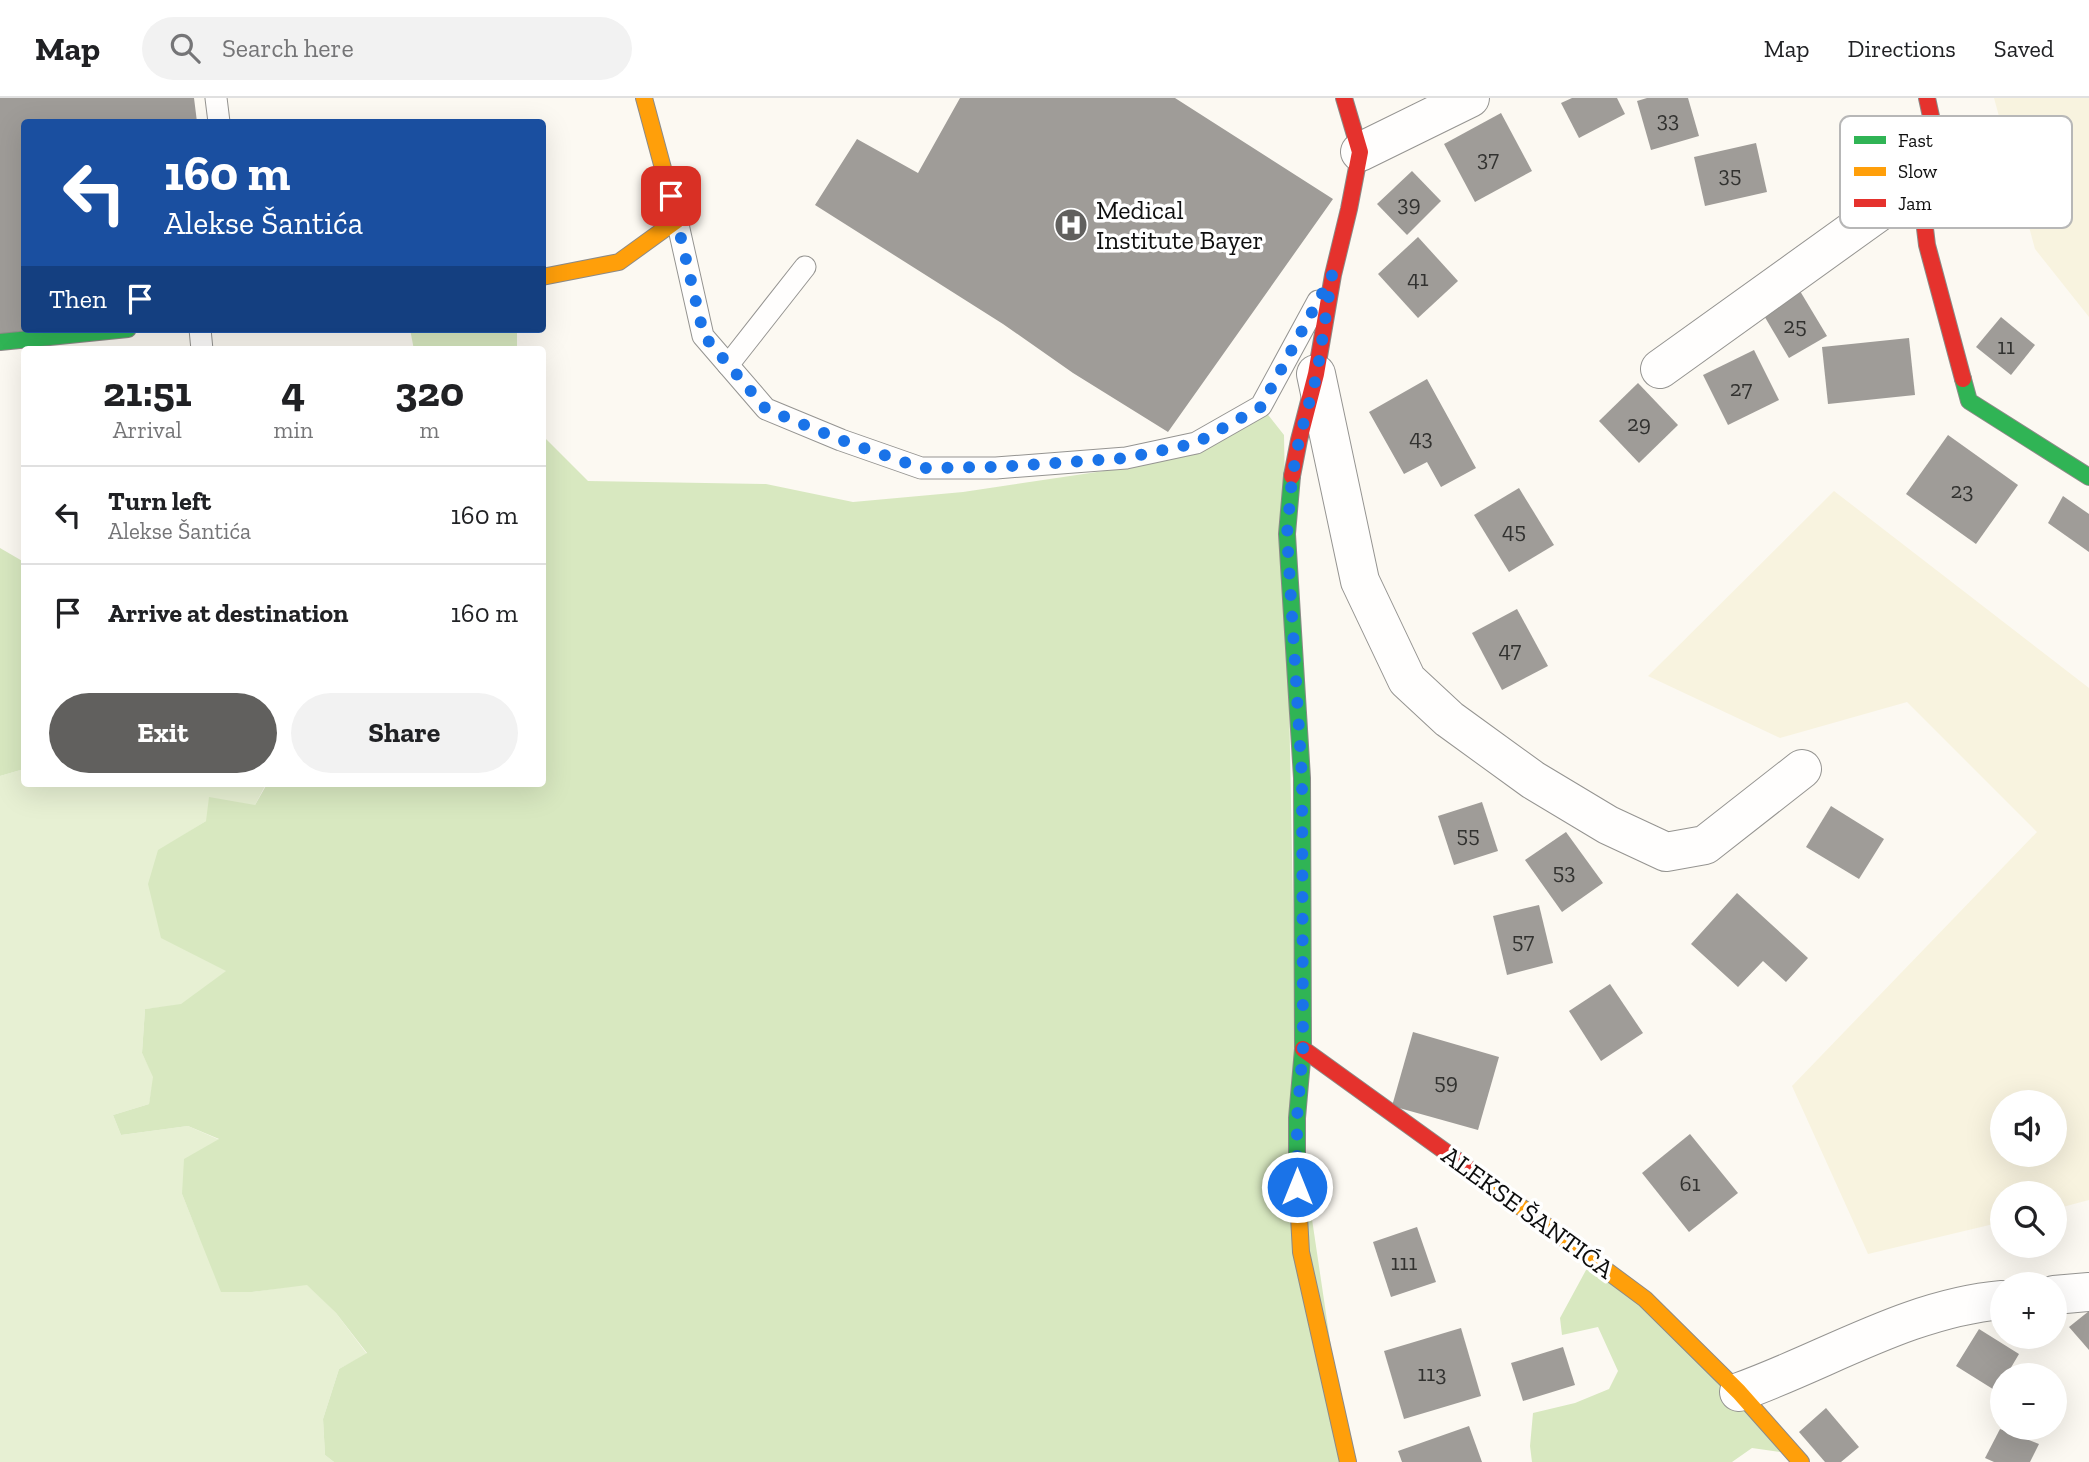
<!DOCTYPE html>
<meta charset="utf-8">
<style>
:root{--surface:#fff;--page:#f2f2f2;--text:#202124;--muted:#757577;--line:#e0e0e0;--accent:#61605e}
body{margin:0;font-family:"Zilla Slab",serif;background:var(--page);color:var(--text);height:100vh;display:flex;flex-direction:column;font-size:26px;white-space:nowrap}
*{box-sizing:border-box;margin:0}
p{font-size:23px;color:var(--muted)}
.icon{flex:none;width:38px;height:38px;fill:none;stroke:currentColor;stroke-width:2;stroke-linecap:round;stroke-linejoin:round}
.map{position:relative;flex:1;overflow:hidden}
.side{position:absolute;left:21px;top:248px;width:525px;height:441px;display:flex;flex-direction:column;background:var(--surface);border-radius:7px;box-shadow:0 7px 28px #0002}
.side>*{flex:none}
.guide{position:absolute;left:21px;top:21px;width:525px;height:214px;border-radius:7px;box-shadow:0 7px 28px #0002;background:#1a4fa0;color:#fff;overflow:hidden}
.tools{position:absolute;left:1990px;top:992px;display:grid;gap:14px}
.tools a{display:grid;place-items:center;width:77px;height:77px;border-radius:50%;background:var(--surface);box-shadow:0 7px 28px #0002;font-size:35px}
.pin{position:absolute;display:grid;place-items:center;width:60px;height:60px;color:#fff;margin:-30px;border-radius:14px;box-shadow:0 4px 10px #0006}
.me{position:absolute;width:77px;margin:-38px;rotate:0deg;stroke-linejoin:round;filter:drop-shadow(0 0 5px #0008)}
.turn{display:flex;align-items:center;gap:24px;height:147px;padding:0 28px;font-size:32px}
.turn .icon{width:91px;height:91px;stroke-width:2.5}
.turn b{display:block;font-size:49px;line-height:60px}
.then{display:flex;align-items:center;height:66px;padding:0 28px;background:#0003;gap:14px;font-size:26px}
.eta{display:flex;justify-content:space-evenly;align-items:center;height:119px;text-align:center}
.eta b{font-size:42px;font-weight:700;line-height:49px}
.cta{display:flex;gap:14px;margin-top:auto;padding:14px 28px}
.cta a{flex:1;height:80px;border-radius:42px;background:var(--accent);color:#fff;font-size:28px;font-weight:700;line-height:80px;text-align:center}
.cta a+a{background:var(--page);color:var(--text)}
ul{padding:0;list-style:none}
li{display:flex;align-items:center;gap:21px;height:98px;padding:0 28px;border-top:2px solid var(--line)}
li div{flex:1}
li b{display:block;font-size:26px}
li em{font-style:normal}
header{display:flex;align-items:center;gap:42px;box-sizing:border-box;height:98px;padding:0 35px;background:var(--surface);border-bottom:2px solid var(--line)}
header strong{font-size:33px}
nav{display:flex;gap:38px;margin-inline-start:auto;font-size:24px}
.search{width:490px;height:63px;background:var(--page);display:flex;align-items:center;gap:18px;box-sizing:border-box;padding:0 24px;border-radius:38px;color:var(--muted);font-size:26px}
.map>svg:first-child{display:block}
.farmland{fill:#f8f3df;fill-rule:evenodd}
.green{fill:#e7f0d3}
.forest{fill:#d8e8c0}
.building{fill:#9f9c98}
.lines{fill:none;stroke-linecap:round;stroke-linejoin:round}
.lane-casing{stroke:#959491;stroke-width:23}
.street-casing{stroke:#959491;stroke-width:40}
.fast-casing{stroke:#8c8a87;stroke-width:18}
.slow-casing{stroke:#8c8a87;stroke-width:18}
.jam-casing{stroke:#8c8a87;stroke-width:18}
.lane{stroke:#fffefd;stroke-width:21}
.street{stroke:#fffefd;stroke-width:38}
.fast{stroke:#30b455;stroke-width:16}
.slow{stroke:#ff9f0a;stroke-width:16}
.jam{stroke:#e5322d;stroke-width:16}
.route{stroke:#1a73e8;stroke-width:12;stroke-dasharray:0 21.6}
.labels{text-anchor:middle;stroke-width:7;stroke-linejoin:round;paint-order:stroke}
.number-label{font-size:23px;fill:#323230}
.poi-label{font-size:26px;fill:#0e0e0e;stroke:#fff;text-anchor:start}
.street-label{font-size:26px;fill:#0e0e0e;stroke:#fff}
.key{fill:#fff;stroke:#b7b7b7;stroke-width:2}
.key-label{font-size:19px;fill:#0e0e0e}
</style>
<header>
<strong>Map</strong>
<div class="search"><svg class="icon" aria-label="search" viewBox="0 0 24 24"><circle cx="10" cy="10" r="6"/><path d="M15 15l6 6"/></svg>Search here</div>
<nav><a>Map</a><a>Directions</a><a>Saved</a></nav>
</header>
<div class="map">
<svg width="2089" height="1364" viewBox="0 0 2089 1364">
<rect width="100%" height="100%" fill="#fcf9f2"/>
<g class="farmland">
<polygon points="1994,0 2089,0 2089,219 2035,151"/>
<path d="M 1834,393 L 2089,590 L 2089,1102 L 2055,1111 L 2054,1096 L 2002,1096 L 2002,1124 L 1868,1156 L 1792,988 L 2037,734 L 1907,604 L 1780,640 L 1648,578 ZM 2002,1004 L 2054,1004 L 2054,1057 L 2002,1057 Z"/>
</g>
<polygon class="green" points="24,671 24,686 266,686 255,707 206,723 158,753 227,873 181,907 145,911 142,955 154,979 149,1006 113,1017 121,1037 188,1028 220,1042 182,1096 199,1138 252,1194 307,1186 336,1215 367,1256 339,1271 323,1321 325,1357 334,1364 0,1364 0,678"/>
<g class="forest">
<polygon points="410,231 517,231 517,252 414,252"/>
<polygon points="1261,308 1284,337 1297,1020 1348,1364 334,1364 325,1357 323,1321 339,1271 367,1255 336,1215 307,1187 252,1194 221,1194 182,1096 184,1061 219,1041 188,1028 121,1037 113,1017 149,1006 153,979 142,955 145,911 181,906 226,873 161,840 148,786 158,752 206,723 209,699 255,707 267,686 542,686 543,338 588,383 766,386 853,404 963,394 1124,370"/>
<polygon points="0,450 24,464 24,671 0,678"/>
<polygon points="1592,1161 1793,1356 1752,1350 1732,1364 1532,1364 1530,1348 1533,1315 1575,1305 1609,1291 1618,1273 1598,1229 1562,1237 1560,1220"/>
</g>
<g class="building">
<polygon points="0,0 194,0 197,24 24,24 24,233 0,236"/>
<polygon points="960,0 1175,0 1333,101 1168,334 1073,275 1003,226 815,107 857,41 918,75"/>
<polygon points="1572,0 1617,0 1625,16 1579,40 1561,5"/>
<polygon points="1647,0 1688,0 1699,38 1651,52 1637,3"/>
<polygon points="1501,15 1532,73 1475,104 1444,46"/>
<polygon points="1756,45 1767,94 1705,108 1694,59"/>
<polygon points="1412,73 1441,103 1407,137 1377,106"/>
<polygon points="1418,139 1458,183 1418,220 1378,176"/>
<polygon points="1800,193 1827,238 1789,260 1763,216"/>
<polygon points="2001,219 2035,247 2011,277 1976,249"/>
<polygon points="1909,240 1915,297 1828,306 1822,249"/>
<polygon points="1754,252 1779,302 1728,327 1703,277"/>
<polygon points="1427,281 1476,370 1441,389 1427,364 1404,376 1369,314"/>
<polygon points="1638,285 1678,327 1639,365 1599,323"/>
<polygon points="1948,337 2018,387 1976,446 1906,396"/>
<polygon points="1519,390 1554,447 1509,474 1474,417"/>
<polygon points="2063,398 2089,416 2089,454 2048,425"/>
<polygon points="1517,511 1548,568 1502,592 1472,535"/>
<polygon points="1482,704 1498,753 1454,767 1438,718"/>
<polygon points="1831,708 1884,741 1859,781 1806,749"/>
<polygon points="1566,734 1603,785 1562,814 1525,762"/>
<polygon points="1737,795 1808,860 1786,884 1763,863 1738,889 1691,846"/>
<polygon points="1539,807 1553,865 1507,877 1493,818"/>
<polygon points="1610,886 1643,935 1601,963 1569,913"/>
<polygon points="1413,934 1499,959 1478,1032 1392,1008"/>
<polygon points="1690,1036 1738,1095 1689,1134 1642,1075"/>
<polygon points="1417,1129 1436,1184 1391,1199 1373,1144"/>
<polygon points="2089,1213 2089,1252 2069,1229"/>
<polygon points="1461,1230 1481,1298 1404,1321 1384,1253"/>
<polygon points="1979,1231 2019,1256 2006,1278 2002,1278 2002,1284 1996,1293 1956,1268"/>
<polygon points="1563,1249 1575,1287 1523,1303 1511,1265"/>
<polygon points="1826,1310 1859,1349 1841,1364 1825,1364 1799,1334"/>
<polygon points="1469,1328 1482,1364 1402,1364 1398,1353"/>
<polygon points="2000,1331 2039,1346 2030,1364 1994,1364 1985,1360"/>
</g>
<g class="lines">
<defs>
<g id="lane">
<polyline points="216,0 219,24"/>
<polyline points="677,122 703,238 766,311 841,342 921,370 996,370 1126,360 1196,345 1261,308 1318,203"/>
<polyline points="200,231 202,252"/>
<polyline points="728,267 805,169"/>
</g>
<g id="street">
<polyline points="1360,54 1470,0"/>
<polyline points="1660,271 1926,80"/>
<polyline points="1316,276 1360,483 1407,582 1449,621 1533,682 1608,727 1666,754 1705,747 1802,671"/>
<polyline points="2054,1197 2089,1194"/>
<path d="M 1739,1294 C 1826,1263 1909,1210 2002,1202"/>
</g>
<g id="fast">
<polyline points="0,244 128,231"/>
<polyline points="1963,281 1969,303 2089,379"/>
<polyline points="1292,378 1287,436 1302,680 1303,951 1297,1020 1297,1083"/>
</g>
<g id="slow">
<polyline points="542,179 619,164 677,122 644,0"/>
<polyline points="1297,1083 1301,1154 1348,1364"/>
<polyline points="1486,1083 1645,1201 1739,1294 1801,1364"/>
</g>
<g id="jam">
<polyline points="1927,0 1932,23 1923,114 1927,147 1963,281"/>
<polyline points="1292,378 1299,342 1316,276 1333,177 1349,111 1360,54 1344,0"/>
<polyline points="1303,951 1486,1083"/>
</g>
</defs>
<use href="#lane" class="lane-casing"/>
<use href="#street" class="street-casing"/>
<use href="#fast" class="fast-casing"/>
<use href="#slow" class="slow-casing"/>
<use href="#jam" class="jam-casing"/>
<use href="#lane" class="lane"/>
<use href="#street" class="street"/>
<use href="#fast" class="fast"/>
<use href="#slow" class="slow"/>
<use href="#jam" class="jam"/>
</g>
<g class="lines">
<polyline class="route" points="671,98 704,238 766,311 841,342 921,370 996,369 1126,360 1196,345 1261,309 1332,177 1317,276 1299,342 1292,380 1287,436 1302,680 1303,951 1297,1020 1297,1089"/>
</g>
<defs>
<symbol id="hospital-disc" viewBox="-11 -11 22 22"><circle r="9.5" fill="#61605e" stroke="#fff"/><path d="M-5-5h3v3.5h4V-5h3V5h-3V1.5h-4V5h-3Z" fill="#fff"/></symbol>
</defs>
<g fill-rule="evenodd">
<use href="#hospital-disc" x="1052" y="108" width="38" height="38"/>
</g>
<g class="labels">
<g class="number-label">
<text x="1668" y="29">33</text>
<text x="1488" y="68">37</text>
<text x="1730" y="84">35</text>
<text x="1409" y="113">39</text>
<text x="1418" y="188">41</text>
<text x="1795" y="235">25</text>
<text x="2006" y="256">11</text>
<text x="1741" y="298">27</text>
<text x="1639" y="333">29</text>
<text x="1421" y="347">43</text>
<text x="1962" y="400">23</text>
<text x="1514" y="440">45</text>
<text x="1510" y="559">47</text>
<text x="1468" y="744">55</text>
<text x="1564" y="781">53</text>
<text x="1523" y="850">57</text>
<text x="1446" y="991">59</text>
<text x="1690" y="1093">61</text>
<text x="1404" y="1172">111</text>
<text x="1432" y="1283">113</text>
</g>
<g class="poi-label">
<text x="1096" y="121">Medical<tspan x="1096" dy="30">Institute Bayer</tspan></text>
</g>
<g class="street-label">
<text transform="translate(1528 1114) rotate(36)" y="9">ALEKSE ŠANTIĆA</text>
</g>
</g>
<rect x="1840" y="18" width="232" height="112" rx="10" class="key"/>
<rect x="1854" y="38" width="32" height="8" fill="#30b455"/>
<rect x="1854" y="69" width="32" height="9" fill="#ff9f0a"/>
<rect x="1854" y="101" width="32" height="8" fill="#e5322d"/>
<g class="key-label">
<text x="1898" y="49">Fast</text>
<text x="1898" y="80">Slow</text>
<text x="1898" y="112">Jam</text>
</g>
</svg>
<div class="tools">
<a><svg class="icon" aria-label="sound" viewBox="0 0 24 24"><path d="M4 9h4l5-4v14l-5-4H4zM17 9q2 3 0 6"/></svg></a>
<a><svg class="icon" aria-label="search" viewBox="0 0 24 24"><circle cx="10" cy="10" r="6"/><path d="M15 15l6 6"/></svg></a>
<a>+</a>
<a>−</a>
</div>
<div class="pin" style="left:671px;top:98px;background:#d93025"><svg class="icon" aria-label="arrive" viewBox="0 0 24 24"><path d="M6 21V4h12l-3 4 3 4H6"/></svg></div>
<svg class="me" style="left:1297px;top:1089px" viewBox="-20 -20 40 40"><circle r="17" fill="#1a73e8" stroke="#fff" stroke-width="3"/><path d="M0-11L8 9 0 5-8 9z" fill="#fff"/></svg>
<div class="guide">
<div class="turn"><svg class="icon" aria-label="left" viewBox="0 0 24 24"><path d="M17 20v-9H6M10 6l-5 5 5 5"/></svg><div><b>160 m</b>Alekse Šantića</div></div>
<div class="then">Then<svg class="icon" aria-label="arrive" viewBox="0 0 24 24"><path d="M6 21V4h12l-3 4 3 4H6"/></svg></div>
</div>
<section class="side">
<div class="eta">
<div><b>21:51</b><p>Arrival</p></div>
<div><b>4</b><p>min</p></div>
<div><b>320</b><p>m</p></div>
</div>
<ul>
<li><svg class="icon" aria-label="left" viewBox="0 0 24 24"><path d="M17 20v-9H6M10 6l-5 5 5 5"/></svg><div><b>Turn left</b><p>Alekse Šantića</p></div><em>160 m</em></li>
<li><svg class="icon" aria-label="arrive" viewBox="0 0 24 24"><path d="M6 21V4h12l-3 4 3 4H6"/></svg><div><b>Arrive at destination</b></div><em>160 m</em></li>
</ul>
<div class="cta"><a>Exit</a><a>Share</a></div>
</section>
</div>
